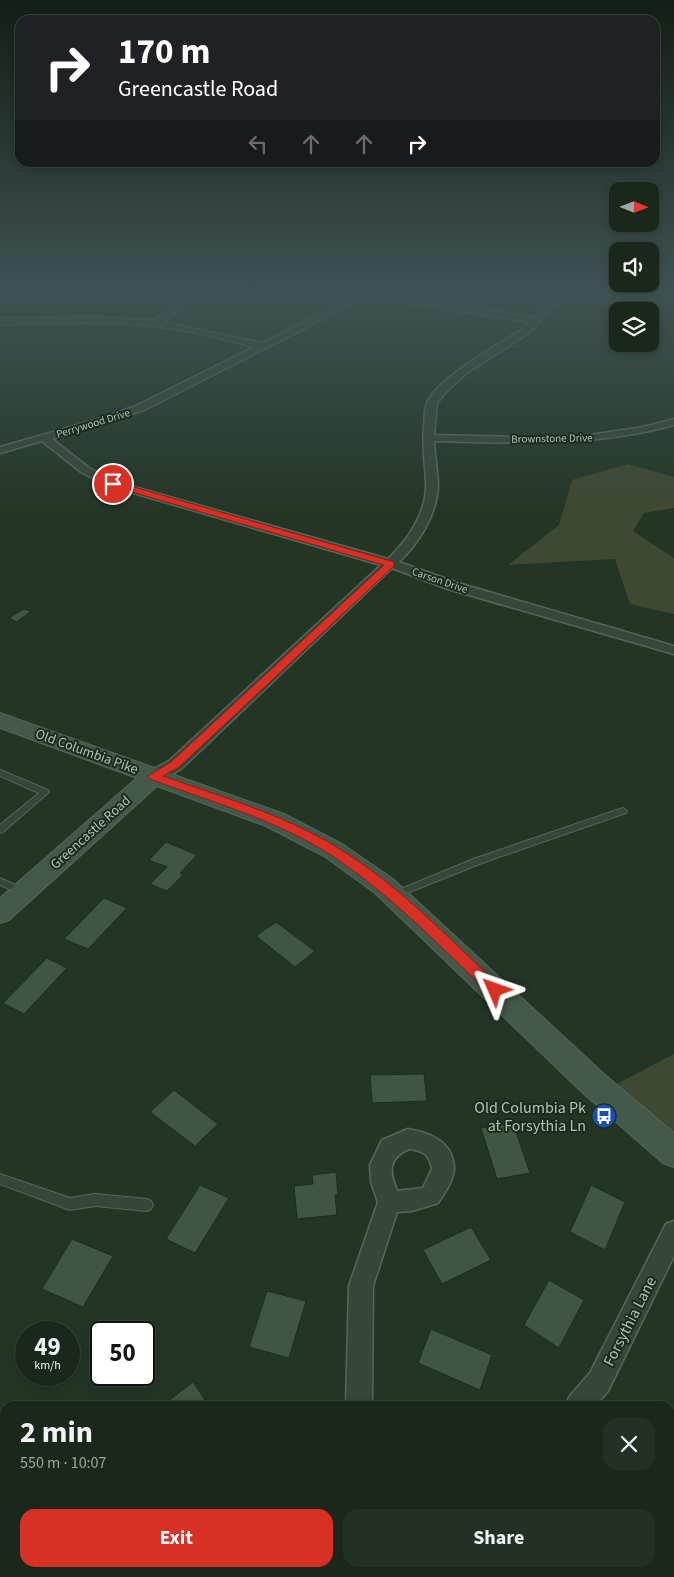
<!DOCTYPE html>
<meta charset="utf-8">
<style>
:root{--surface:#1a281c;--page:#233025;--text:#f1f3f6;--muted:#9fa6a3;--line:#38443b;--accent:#d93025}
body{margin:0;font-family:"Source Sans 3",sans-serif;background:var(--page);color:var(--text);height:100vh;display:flex;flex-direction:column;font-size:19px;white-space:nowrap}
*{box-sizing:border-box;margin:0}
p{font-size:16px;color:var(--muted)}
.icon{flex:none;width:28px;height:28px;fill:none;stroke:currentColor;stroke-width:2;stroke-linecap:round;stroke-linejoin:round}
.map{position:relative;flex:1;overflow:hidden}
.drawer{position:absolute;left:0px;top:1401px;width:675px;height:176px;display:flex;flex-direction:column;background:var(--surface);border-radius:15px 15px 0 0;box-shadow:0 2px 8px #0003,0 0 0 1px var(--line)}
.drawer>*{flex:none}
.top-card{position:absolute;left:15px;top:15px;width:645px;height:152px;border-radius:15px;box-shadow:0 2px 8px #0003,0 0 0 1px var(--line);background:#202124;color:#fff;overflow:hidden}
.needle{width:32px;rotate:91deg}
.controls{position:absolute;left:609px;top:182px;display:grid;gap:10px}
.controls a{display:grid;place-items:center;width:50px;height:50px;border-radius:10px;background:var(--surface);box-shadow:0 2px 8px #0003,0 0 0 1px var(--line);font-size:25px}
.speed{position:absolute;left:15px;top:1321px;display:flex;gap:10px;font-size:25px;font-weight:700;text-align:center}
.speed>*{display:grid;place-content:center;width:65px;height:65px;border-radius:50%;background:var(--surface);box-shadow:0 2px 8px #0003,0 0 0 1px var(--line);line-height:1}
.speed small{font-size:12px;font-weight:400}
.speed .limit{border:2px solid #111;border-radius:8px;background:#fff;color:#111}
.pin{position:absolute;display:grid;place-items:center;width:42px;height:42px;color:#fff;margin:-21px;border:2px solid #fff;border-radius:50%;box-shadow:0 1px 5px #0007}
.me{position:absolute;width:55px;margin:-28px;rotate:313deg;stroke-linejoin:round;filter:drop-shadow(0 0 4px #0008)}
.turn{display:flex;align-items:center;gap:18px;height:105px;padding:0 20px;font-size:22px}
.turn .icon{width:65px;height:65px;stroke-width:2.5}
.turn b{display:block;font-size:35px;line-height:42px}
.lanes{display:flex;align-items:center;height:48px;padding:0 20px;background:#0003;justify-content:center;gap:25px;direction:ltr}
.lanes .off{opacity:.35}
.round{display:grid;place-items:center;flex:none;width:52px;height:52px;border-radius:15px;background:var(--page)}
.summary{display:flex;align-items:center;justify-content:space-between;height:85px;padding:0 20px}
h1{font-size:30px;font-weight:700;line-height:38px}
.primary-button{display:flex;gap:10px;margin-top:auto;padding:10px 20px}
.primary-button a{flex:1;height:58px;border-radius:15px;background:var(--accent);color:#fff;font-size:20px;font-weight:700;line-height:58px;text-align:center}
.primary-button a+a{background:var(--page);color:var(--text)}
.map>svg:first-child{display:block}
.green{fill:#3e4832}
.building{fill:#3f5643;stroke:#1d2d20}
.lines{fill:none;stroke-linecap:round;stroke-linejoin:round}
.lane-casing{stroke:#56675a;stroke-width:2}
.street-casing{stroke:#56675a;stroke-width:3}
.secondary-casing{stroke:#56675a;stroke-width:2}
.lane{fill:#364639;fill-rule:evenodd}
.street{fill:#364639;fill-rule:evenodd}
.secondary{fill:#445949;fill-rule:evenodd}
.route{fill:#d93025;stroke:#8d1f18}
.labels{text-anchor:middle;stroke-width:4;stroke-linejoin:round;paint-order:stroke}
.far-street-label{font-size:11px;fill:#b0c3b5;stroke:#1b2b1e}
.street-label{font-size:14px;fill:#b0c3b5;stroke:#1b2b1e}
.near-poi-label{font-size:16px;fill:#b0c3b5;stroke:#1b2b1e;text-anchor:end}
.near-street-label{font-size:16px;fill:#b0c3b5;stroke:#1b2b1e}
</style>
<div class="map">
<svg width="674" height="1577" viewBox="0 0 674 1577">
<rect width="100%" height="100%" fill="#233626"/>
<g class="green">
<polygon points="628,464 674,477 674,508 644,513 633,531 674,558 674,614 630,604 615,559 508,565 559,525 572,480"/>
<polygon points="674,1054 674,1133 617,1084"/>
</g>
<g class="building">
<polygon points="24,609 31,611 17,622 9,618"/>
<polygon points="166,842 197,855 180,873 183,875 167,891 150,884 167,867 149,860"/>
<polygon points="104,898 127,908 88,949 64,939"/>
<polygon points="276,922 315,951 295,967 256,936"/>
<polygon points="47,958 67,968 24,1014 3,1003"/>
<polygon points="424,1074 427,1101 372,1103 370,1075"/>
<polygon points="174,1090 218,1124 195,1146 150,1112"/>
<polygon points="513,1123 530,1173 497,1179 481,1128"/>
<polygon points="336,1172 338,1195 335,1195 337,1215 297,1219 294,1186 313,1184 312,1175"/>
<polygon points="200,1185 229,1198 195,1253 166,1239"/>
<polygon points="591,1185 625,1202 605,1250 570,1232"/>
<polygon points="471,1227 491,1260 442,1284 423,1250"/>
<polygon points="72,1239 113,1256 83,1307 42,1289"/>
<polygon points="549,1280 584,1300 559,1348 524,1325"/>
<polygon points="267,1291 306,1301 289,1358 249,1347"/>
<polygon points="431,1329 492,1355 480,1390 418,1363"/>
<polygon points="193,1382 209,1406 162,1406"/>
<polygon points="670,1429 674,1432 674,1505 670,1511"/>
<polygon points="64,1572 102,1572 99,1577 69,1577"/>
<polygon points="318,1572 352,1572 340,1577 320,1577"/>
<polygon points="421,1572 467,1572 467,1577 421,1576"/>
</g>
<g class="lines">
<defs>
<g id="lane">
<polygon points="0,770 48,790 49,792 3,832 0,833 0,825 39,793 0,776"/>
<polygon points="623,808 627,811 626,813 482,863 397,897 391,897 389,895 391,893 476,858"/>
<polygon points="0,878 26,890 28,892 26,894 20,894 0,885"/>
<polygon points="0,1174 70,1198 95,1194 147,1199 151,1201 153,1205 151,1209 147,1211 95,1206 70,1210 0,1184"/>
</g>
<g id="street">
<path d="M 189,292 L 198,292 L 163,322 L 262,343 L 364,292 L 382,292 L 534,318 L 559,292 L 567,292 L 529,333 L 468,372 L 445,393 L 437,403 L 434,435 L 521,437 L 583,436 L 643,427 L 674,419 L 674,425 C 595,447 515,443 434,441 C 435,455 437,470 438,484 C 438,513 419,543 399,562 L 458,583 L 674,646 L 674,654 L 448,589 L 392,568 L 181,769 C 171,774 160,783 148,780 L 146,776 L 148,772 L 169,761 L 381,565 L 109,486 L 81,472 L 42,441 L 0,453 L 0,447 L 102,418 L 136,406 L 254,347 C 213,336 172,326 130,324 C 87,321 43,324 0,324 L 0,318 L 98,317 L 154,321 ZM 372,294 L 390,300 L 529,322 L 523,329 C 499,344 437,378 427,403 C 424,409 425,419 424,426 C 422,445 425,463 426,483 C 427,512 408,540 388,559 L 117,482 L 89,468 L 52,439 L 144,410 Z"/>
<polygon points="663,292 674,292 674,297"/>
<path d="M 408,1129 C 430,1133 453,1141 454,1168 C 454,1180 444,1194 438,1203 L 412,1211 L 397,1212 L 373,1286 L 372,1406 L 346,1406 L 349,1286 L 378,1202 L 371,1182 L 370,1165 L 382,1140 ZM 409,1149 C 424,1151 429,1154 432,1169 L 423,1188 L 397,1191 C 389,1171 388,1158 409,1149 Z"/>
<polygon points="674,1221 674,1256 608,1391 595,1406 565,1406 569,1397 590,1373 666,1224"/>
<polygon points="159,1572 188,1572 186,1577 157,1577"/>
</g>
<polygon id="secondary" points="0,713 284,814 342,844 393,879 605,1075 674,1133 674,1167 663,1163 583,1093 375,893 324,856 266,826 157,786 9,920 0,923 0,898 137,778 0,728"/>
</defs>
<use href="#lane" class="lane-casing"/>
<use href="#street" class="street-casing"/>
<use href="#secondary" class="secondary-casing"/>
<use href="#lane" class="lane"/>
<use href="#street" class="street"/>
<use href="#secondary" class="secondary"/>
</g>
<linearGradient id="sky" x2="0" y2="1"><stop stop-color="#131e15"/><stop offset="0.57" stop-color="#3f5252"/><stop offset="1" stop-color="#3f5252" stop-opacity="0"/></linearGradient>
<rect width="674" height="513" fill="url(#sky)"/>
<path class="route" d="M 113,481 L 394,562 L 394,566 L 179,767 L 163,776 C 222,797 285,815 338,848 C 399,885 448,938 500,986 L 502,990 L 500,994 L 495,995 L 490,994 C 439,945 390,894 331,855 C 277,820 209,801 150,779 L 148,776 L 171,762 L 384,565 L 111,486 L 109,484 Z"/>
<defs>
<symbol id="bus-disc" viewBox="-11 -11 22 22"><circle r="9.5" fill="#1a4fb4" stroke="#1b2b1e"/><path d="M-5-6H5V4H4V6H2V4H-2V6H-4V4H-5ZM-3.5-4V0h7V-4ZM-3.5 1.2v1.5H-2V1.2ZM2 1.2v1.5H3.5V1.2Z" fill="#fff"/></symbol>
</defs>
<g fill-rule="evenodd">
<use href="#bus-disc" x="590" y="1102" width="28" height="28"/>
</g>
<g class="labels">
<g class="far-street-label">
<text transform="translate(93 423) rotate(-17)" y="4">Perrywood Drive</text>
<text transform="translate(552 438) rotate(-1)" y="4">Brownstone Drive</text>
<text transform="translate(440 580) rotate(19)" y="4">Carson Drive</text>
</g>
<g class="street-label">
<text transform="translate(87 751) rotate(20)" y="5">Old Columbia Pike</text>
<text transform="translate(90 832) rotate(-42)" y="5">Greencastle Road</text>
</g>
<g class="near-poi-label">
<text x="586" y="1113">Old Columbia Pk<tspan x="586" dy="18">at Forsythia Ln</tspan></text>
</g>
<g class="near-street-label">
<text transform="translate(629 1321) rotate(-63)" y="6">Forsythia Lane</text>
</g>
</g>
</svg>
<div class="controls">
<a><svg class="needle" viewBox="-14 -14 28 28"><path d="M0-13l5 13h-10z" fill="#e53935"/><path d="M0 13l5-13h-10z" fill="#9fa6a3"/></svg></a>
<a><svg class="icon" aria-label="sound" viewBox="0 0 24 24"><path d="M4 9h4l5-4v14l-5-4H4zM17 9q2 3 0 6"/></svg></a>
<a><svg class="icon" aria-label="layers" viewBox="0 0 24 24"><path d="M12 4l9 5-9 5-9-5zM3 14l9 5 9-5"/></svg></a>
</div>
<div class="speed"><div>49<small>km/h</small></div><div class="limit">50</div></div>
<div class="pin" style="left:113px;top:484px;background:#d93025"><svg class="icon" aria-label="arrive" viewBox="0 0 24 24"><path d="M6 21V4h12l-3 4 3 4H6"/></svg></div>
<svg class="me" style="left:495px;top:990px" viewBox="-20 -20 40 40"><path d="M0-17L14 15 0 8-14 15z" fill="#d93025" stroke="#fff" stroke-width="4"/></svg>
<div class="top-card">
<div class="turn"><svg class="icon" aria-label="right" viewBox="0 0 24 24"><path d="M7 20v-9h11M14 6l5 5-5 5"/></svg><div><b>170 m</b>Greencastle Road</div></div>
<div class="lanes"><svg class="icon off" aria-label="left" viewBox="0 0 24 24"><path d="M17 20v-9H6M10 6l-5 5 5 5"/></svg><svg class="icon off" aria-label="ahead" viewBox="0 0 24 24"><path d="M12 20V5M6 11l6-6 6 6"/></svg><svg class="icon off" aria-label="ahead" viewBox="0 0 24 24"><path d="M12 20V5M6 11l6-6 6 6"/></svg><svg class="icon" aria-label="right" viewBox="0 0 24 24"><path d="M7 20v-9h11M14 6l5 5-5 5"/></svg></div>
</div>
<section class="drawer">
<div class="summary"><div><h1>2 min</h1><p>550 m · 10:07</p></div><a class="round"><svg class="icon" aria-label="close" viewBox="0 0 24 24"><path d="M6 6l12 12M18 6L6 18"/></svg></a></div>
<div class="primary-button"><a>Exit</a><a>Share</a></div>
</section>
</div>
